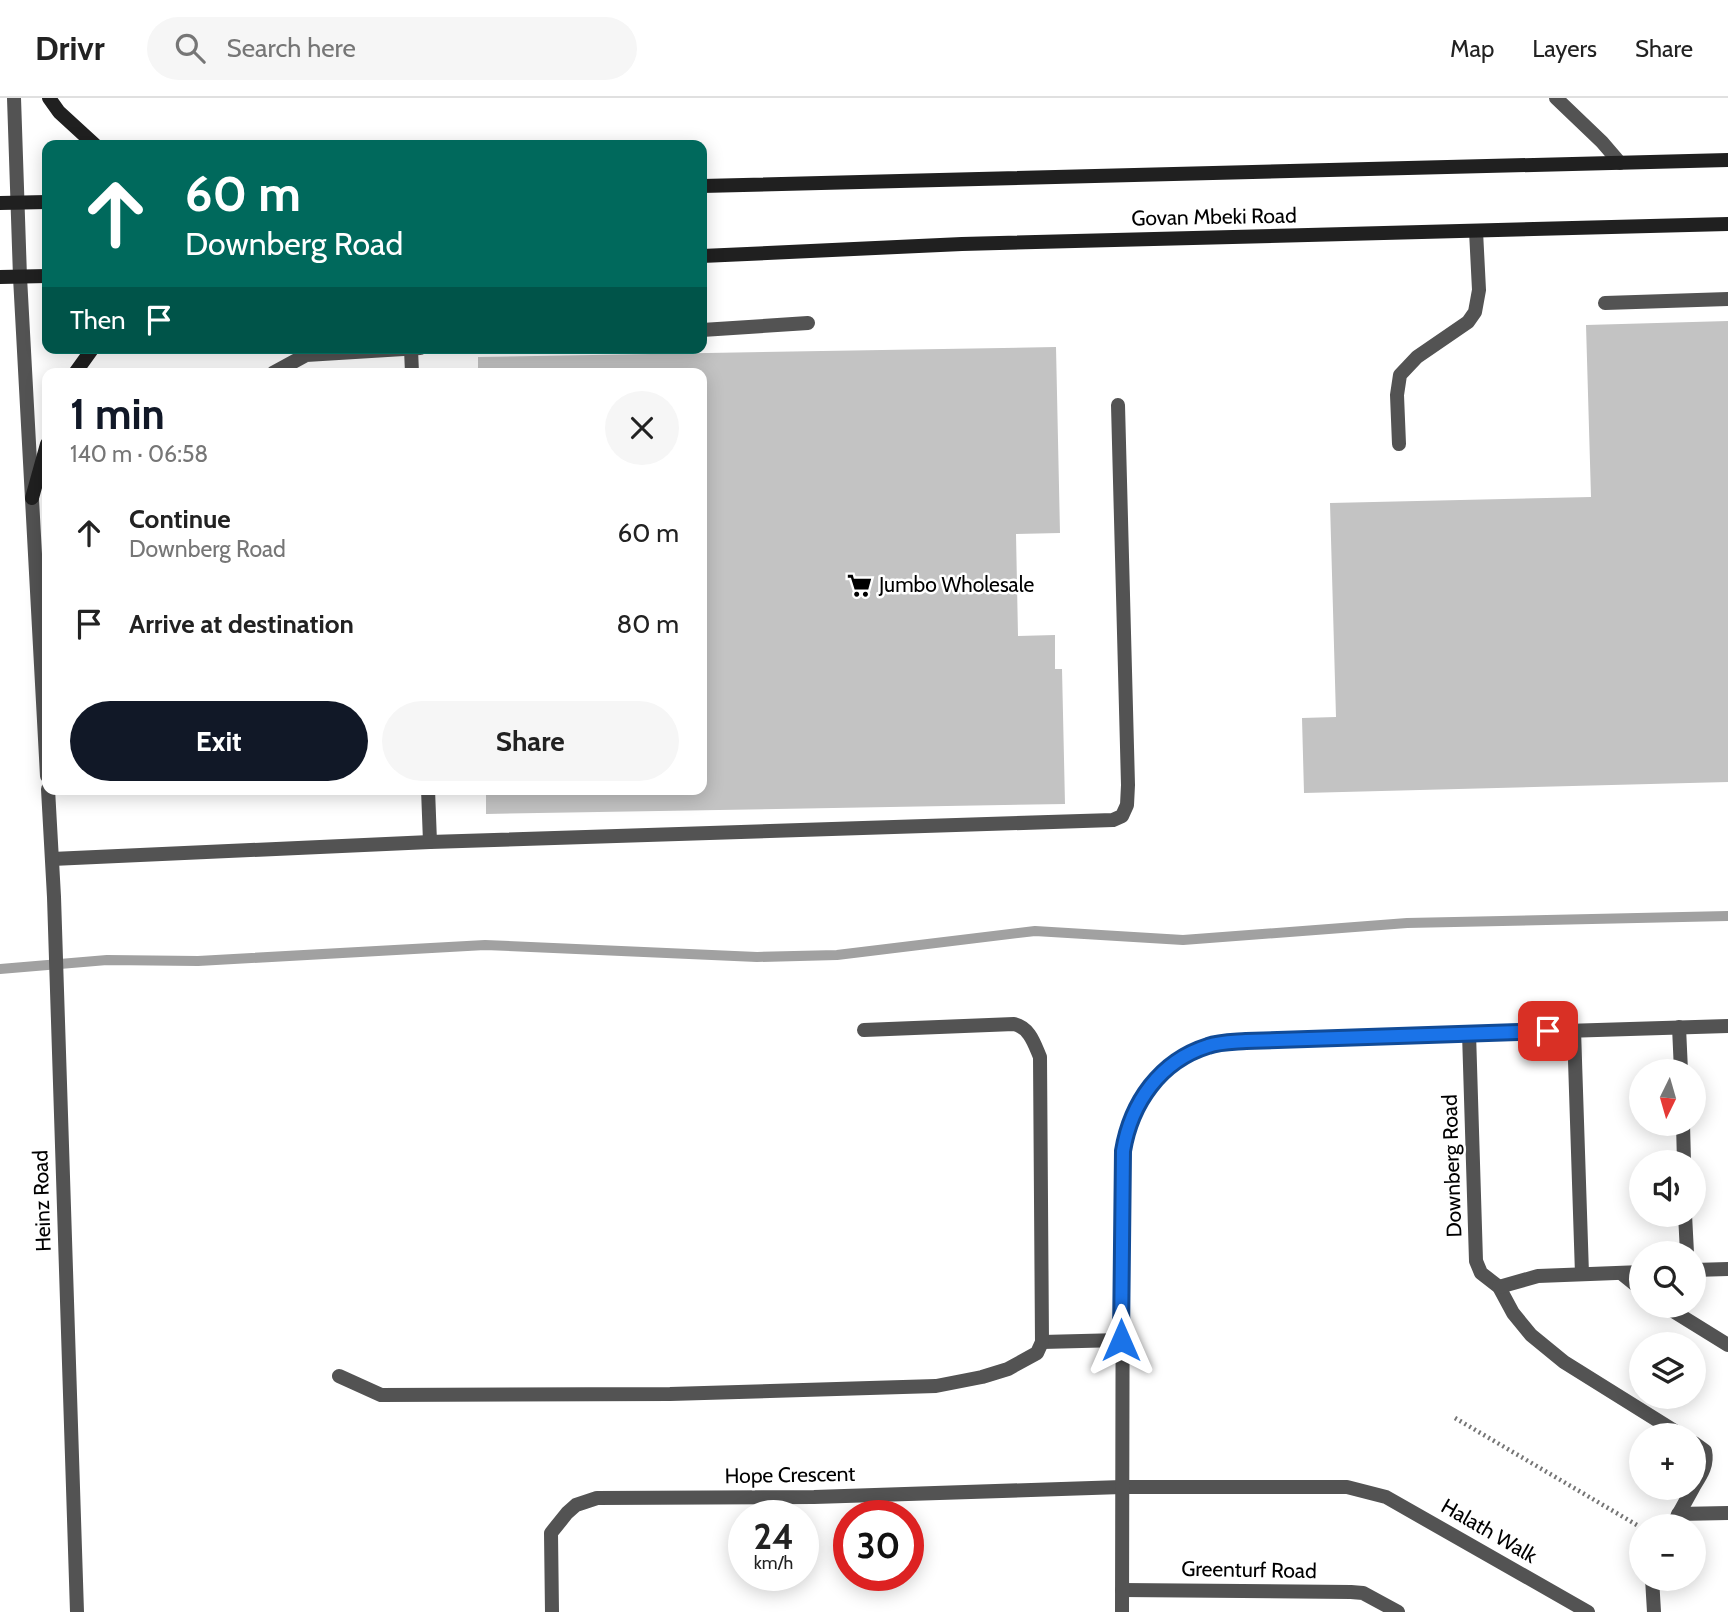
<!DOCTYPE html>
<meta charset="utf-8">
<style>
:root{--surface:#fff;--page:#f6f6f6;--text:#222;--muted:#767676;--line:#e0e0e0;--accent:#111827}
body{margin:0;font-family:Cabin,sans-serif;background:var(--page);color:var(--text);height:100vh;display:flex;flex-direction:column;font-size:26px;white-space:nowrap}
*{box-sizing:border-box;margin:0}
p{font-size:23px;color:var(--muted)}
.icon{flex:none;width:38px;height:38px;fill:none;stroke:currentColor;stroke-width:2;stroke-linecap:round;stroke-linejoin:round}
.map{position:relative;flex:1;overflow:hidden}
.details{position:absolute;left:42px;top:270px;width:665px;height:427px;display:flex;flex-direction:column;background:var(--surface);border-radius:14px;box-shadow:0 4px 18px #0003}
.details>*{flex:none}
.top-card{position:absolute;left:42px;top:42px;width:665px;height:214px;border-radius:14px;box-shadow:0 4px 18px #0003;background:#00695c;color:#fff;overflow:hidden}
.needle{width:46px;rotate:185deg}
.fabs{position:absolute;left:1629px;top:961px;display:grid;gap:14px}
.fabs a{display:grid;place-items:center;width:77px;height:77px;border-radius:50%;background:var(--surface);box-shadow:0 4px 18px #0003;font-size:35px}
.speed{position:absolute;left:728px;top:1402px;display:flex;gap:14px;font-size:35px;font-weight:700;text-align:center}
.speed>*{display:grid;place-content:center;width:91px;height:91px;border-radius:50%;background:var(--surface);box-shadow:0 4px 18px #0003;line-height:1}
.speed small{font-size:18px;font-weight:400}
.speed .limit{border:10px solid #d22;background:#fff;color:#111}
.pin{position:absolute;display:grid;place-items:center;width:60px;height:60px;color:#fff;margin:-30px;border-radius:14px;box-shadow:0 4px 10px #0006}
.me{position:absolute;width:77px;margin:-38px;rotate:0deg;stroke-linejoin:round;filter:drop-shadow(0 0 5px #0008)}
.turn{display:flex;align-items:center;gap:24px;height:147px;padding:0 28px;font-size:32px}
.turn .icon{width:91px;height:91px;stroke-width:2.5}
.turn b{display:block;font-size:49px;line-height:60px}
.then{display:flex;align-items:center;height:66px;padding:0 28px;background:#0003;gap:14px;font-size:26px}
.round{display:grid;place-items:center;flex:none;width:74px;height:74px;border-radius:37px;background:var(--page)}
.head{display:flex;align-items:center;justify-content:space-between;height:119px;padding:0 28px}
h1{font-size:42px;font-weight:700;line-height:52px;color:var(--accent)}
.primary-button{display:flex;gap:14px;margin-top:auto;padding:14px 28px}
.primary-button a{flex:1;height:80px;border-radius:42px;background:var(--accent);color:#fff;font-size:28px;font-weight:700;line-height:80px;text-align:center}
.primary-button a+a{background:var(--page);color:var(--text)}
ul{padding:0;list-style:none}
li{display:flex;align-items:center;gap:21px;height:91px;padding:0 28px}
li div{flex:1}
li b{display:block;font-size:26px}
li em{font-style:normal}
header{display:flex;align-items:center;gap:42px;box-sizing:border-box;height:98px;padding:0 35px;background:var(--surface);border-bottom:2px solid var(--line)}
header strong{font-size:33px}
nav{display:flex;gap:38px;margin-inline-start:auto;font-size:24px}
.search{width:490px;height:63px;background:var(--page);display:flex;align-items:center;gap:18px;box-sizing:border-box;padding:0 24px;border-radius:38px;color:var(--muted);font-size:26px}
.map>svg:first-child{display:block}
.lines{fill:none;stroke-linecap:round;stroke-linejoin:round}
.stream{stroke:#a1a1a1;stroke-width:10}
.building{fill:#c3c3c3}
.path{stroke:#757575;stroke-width:4.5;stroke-dasharray:2 3.5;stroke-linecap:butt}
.service{stroke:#535353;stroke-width:14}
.minor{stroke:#535353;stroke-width:14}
.tertiary{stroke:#535353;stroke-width:14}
.secondary{stroke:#202020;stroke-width:14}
.route-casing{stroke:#114b97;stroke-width:18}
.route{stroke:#1a73e8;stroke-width:12}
.labels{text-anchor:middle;stroke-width:5;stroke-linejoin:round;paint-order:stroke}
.street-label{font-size:21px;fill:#000;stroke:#fff}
.poi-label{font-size:21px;fill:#000;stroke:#fff;text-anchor:start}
</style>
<header>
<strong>Drivr</strong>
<div class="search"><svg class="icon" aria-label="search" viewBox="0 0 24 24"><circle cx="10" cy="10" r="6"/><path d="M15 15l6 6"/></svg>Search here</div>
<nav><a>Map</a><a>Layers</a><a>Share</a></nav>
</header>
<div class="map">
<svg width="1728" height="1514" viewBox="0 0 1728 1514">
<rect width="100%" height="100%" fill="#fff"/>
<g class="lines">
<polyline class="stream" points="0,871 107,862 198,863 485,847 757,859 837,857 1035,833 1183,842 1407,825 1728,818"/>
</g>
<g class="building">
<polygon points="1728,223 1728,684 1304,695 1302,620 1336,619 1330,405 1591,399 1586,227"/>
<polygon points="1056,249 1060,435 1016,436 1018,538 1055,537 1055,571 1062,571 1065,706 486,716 486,691 702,691 702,275 478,275 478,259"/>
</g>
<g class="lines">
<polyline class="path" points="1455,1320 1642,1430"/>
<g class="service">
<polyline points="1556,0 1602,44 1620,65"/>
<polyline points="1605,205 1728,201"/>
<polyline points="702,232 808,225"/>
<polyline points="411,251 412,275"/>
<polyline points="273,275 306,257 420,250"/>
<polyline points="1399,346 1397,297 1400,277 1417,259 1468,224 1475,214 1479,192 1476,133"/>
<polyline points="428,691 430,744"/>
<polyline points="52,761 430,744 1113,722 1122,718 1127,707 1128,687 1118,307"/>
<polyline points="1042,1244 1121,1242"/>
<path d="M 339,1278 L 381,1297 L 670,1296 L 936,1288 L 982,1279 L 1008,1271 L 1037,1255 L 1042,1244 L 1040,959 C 1034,945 1030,930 1014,926 L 864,932"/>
</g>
<g class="minor">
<polyline points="20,179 47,678"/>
<polyline points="48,691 54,799 77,1514"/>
<polyline points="1679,929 1681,973"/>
<polyline points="1574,932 1582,1176"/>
<polyline points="1469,935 1476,1163 1481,1175 1499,1189 1513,1215 1531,1237 1564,1264 1681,1337"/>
<polyline points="1683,1026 1684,1064"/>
<polyline points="1685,1116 1687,1155"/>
<polyline points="1694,1172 1728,1171"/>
<polyline points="1621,1175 1642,1192"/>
<polyline points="1499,1189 1538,1178 1642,1174"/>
<polyline points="1665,1208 1728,1247"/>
<path d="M 1694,1345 L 1705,1353 C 1708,1367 1701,1377 1694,1388"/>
<polyline points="1678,1416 1728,1415"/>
<polyline points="1672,1428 1693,1390"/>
<polyline points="1652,1480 1654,1514"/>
<polyline points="1122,1492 1351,1494 1363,1495 1398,1514"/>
<polyline points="552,1514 551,1435 567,1415 576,1407 597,1400 814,1399 1122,1389 1347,1389 1386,1399 1588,1514"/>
<path d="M 1122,1514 L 1123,1053 C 1131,1005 1160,963 1208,947 C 1219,944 1234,944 1246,943 L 1728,928"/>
</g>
<polyline class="tertiary" points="14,0 20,179"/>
<g class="secondary">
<polyline points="49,0 59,14 95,47"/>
<polyline points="702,88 1728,62"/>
<polyline points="0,105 47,104"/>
<polyline points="702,158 962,146 1728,126"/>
<polyline points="0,179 47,178"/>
<polyline points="75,275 93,250"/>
<polyline points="32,400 47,346"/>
</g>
</g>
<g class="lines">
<defs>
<path id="route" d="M 1121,1242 L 1123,1053 C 1131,1005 1160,963 1208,948 C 1219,944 1234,944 1246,943 L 1548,933"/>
</defs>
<use href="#route" class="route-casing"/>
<use href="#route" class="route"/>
</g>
<defs>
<symbol id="supermarket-bare" viewBox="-9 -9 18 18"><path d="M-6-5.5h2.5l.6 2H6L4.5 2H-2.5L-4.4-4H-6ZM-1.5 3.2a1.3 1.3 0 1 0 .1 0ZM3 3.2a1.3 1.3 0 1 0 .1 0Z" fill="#000" stroke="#fff" stroke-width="2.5" paint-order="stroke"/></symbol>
</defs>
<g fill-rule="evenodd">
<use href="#supermarket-bare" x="842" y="470" width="35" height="35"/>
</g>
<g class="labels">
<g class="street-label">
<text transform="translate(1214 119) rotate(-1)" y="7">Govan Mbeki Road</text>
<text transform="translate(1452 1068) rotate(-92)" y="7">Downberg Road</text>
<text transform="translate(42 1103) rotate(-92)" y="7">Heinz Road</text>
<text transform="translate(790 1377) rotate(-1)" y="7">Hope Crescent</text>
<text transform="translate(1489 1433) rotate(30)" y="7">Halath Walk</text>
<text transform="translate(1249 1472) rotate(1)" y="7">Greenturf Road</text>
</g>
<g class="poi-label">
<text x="879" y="494">Jumbo Wholesale</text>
</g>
</g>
</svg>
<div class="fabs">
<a><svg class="needle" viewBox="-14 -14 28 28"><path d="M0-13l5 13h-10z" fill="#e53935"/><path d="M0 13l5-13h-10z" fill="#767676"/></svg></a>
<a><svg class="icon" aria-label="sound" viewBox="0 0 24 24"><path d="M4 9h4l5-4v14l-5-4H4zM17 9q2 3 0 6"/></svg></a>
<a><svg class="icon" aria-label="search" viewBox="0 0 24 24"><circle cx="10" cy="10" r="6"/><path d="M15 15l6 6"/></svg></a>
<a><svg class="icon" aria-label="layers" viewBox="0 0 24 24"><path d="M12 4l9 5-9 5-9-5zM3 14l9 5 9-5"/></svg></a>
<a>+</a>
<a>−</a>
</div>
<div class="speed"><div>24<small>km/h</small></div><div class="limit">30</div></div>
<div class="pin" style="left:1548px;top:933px;background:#d93025"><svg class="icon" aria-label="arrive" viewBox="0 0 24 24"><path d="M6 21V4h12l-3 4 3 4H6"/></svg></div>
<svg class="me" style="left:1121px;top:1242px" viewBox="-20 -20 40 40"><path d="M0-17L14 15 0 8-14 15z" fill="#1a73e8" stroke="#fff" stroke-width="4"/></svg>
<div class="top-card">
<div class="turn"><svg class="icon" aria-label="ahead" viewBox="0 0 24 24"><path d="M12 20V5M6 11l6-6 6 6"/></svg><div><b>60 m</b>Downberg Road</div></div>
<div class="then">Then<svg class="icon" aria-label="arrive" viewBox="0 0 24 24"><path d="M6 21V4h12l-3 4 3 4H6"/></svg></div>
</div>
<section class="details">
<div class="head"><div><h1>1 min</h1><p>140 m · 06:58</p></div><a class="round"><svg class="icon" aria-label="close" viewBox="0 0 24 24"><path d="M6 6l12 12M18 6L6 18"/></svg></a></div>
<ul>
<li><svg class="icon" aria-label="ahead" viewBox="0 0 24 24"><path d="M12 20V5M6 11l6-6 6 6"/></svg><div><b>Continue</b><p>Downberg Road</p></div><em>60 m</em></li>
<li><svg class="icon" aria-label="arrive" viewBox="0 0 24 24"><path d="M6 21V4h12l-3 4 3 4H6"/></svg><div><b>Arrive at destination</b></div><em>80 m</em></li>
</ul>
<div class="primary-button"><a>Exit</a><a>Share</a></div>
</section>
</div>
